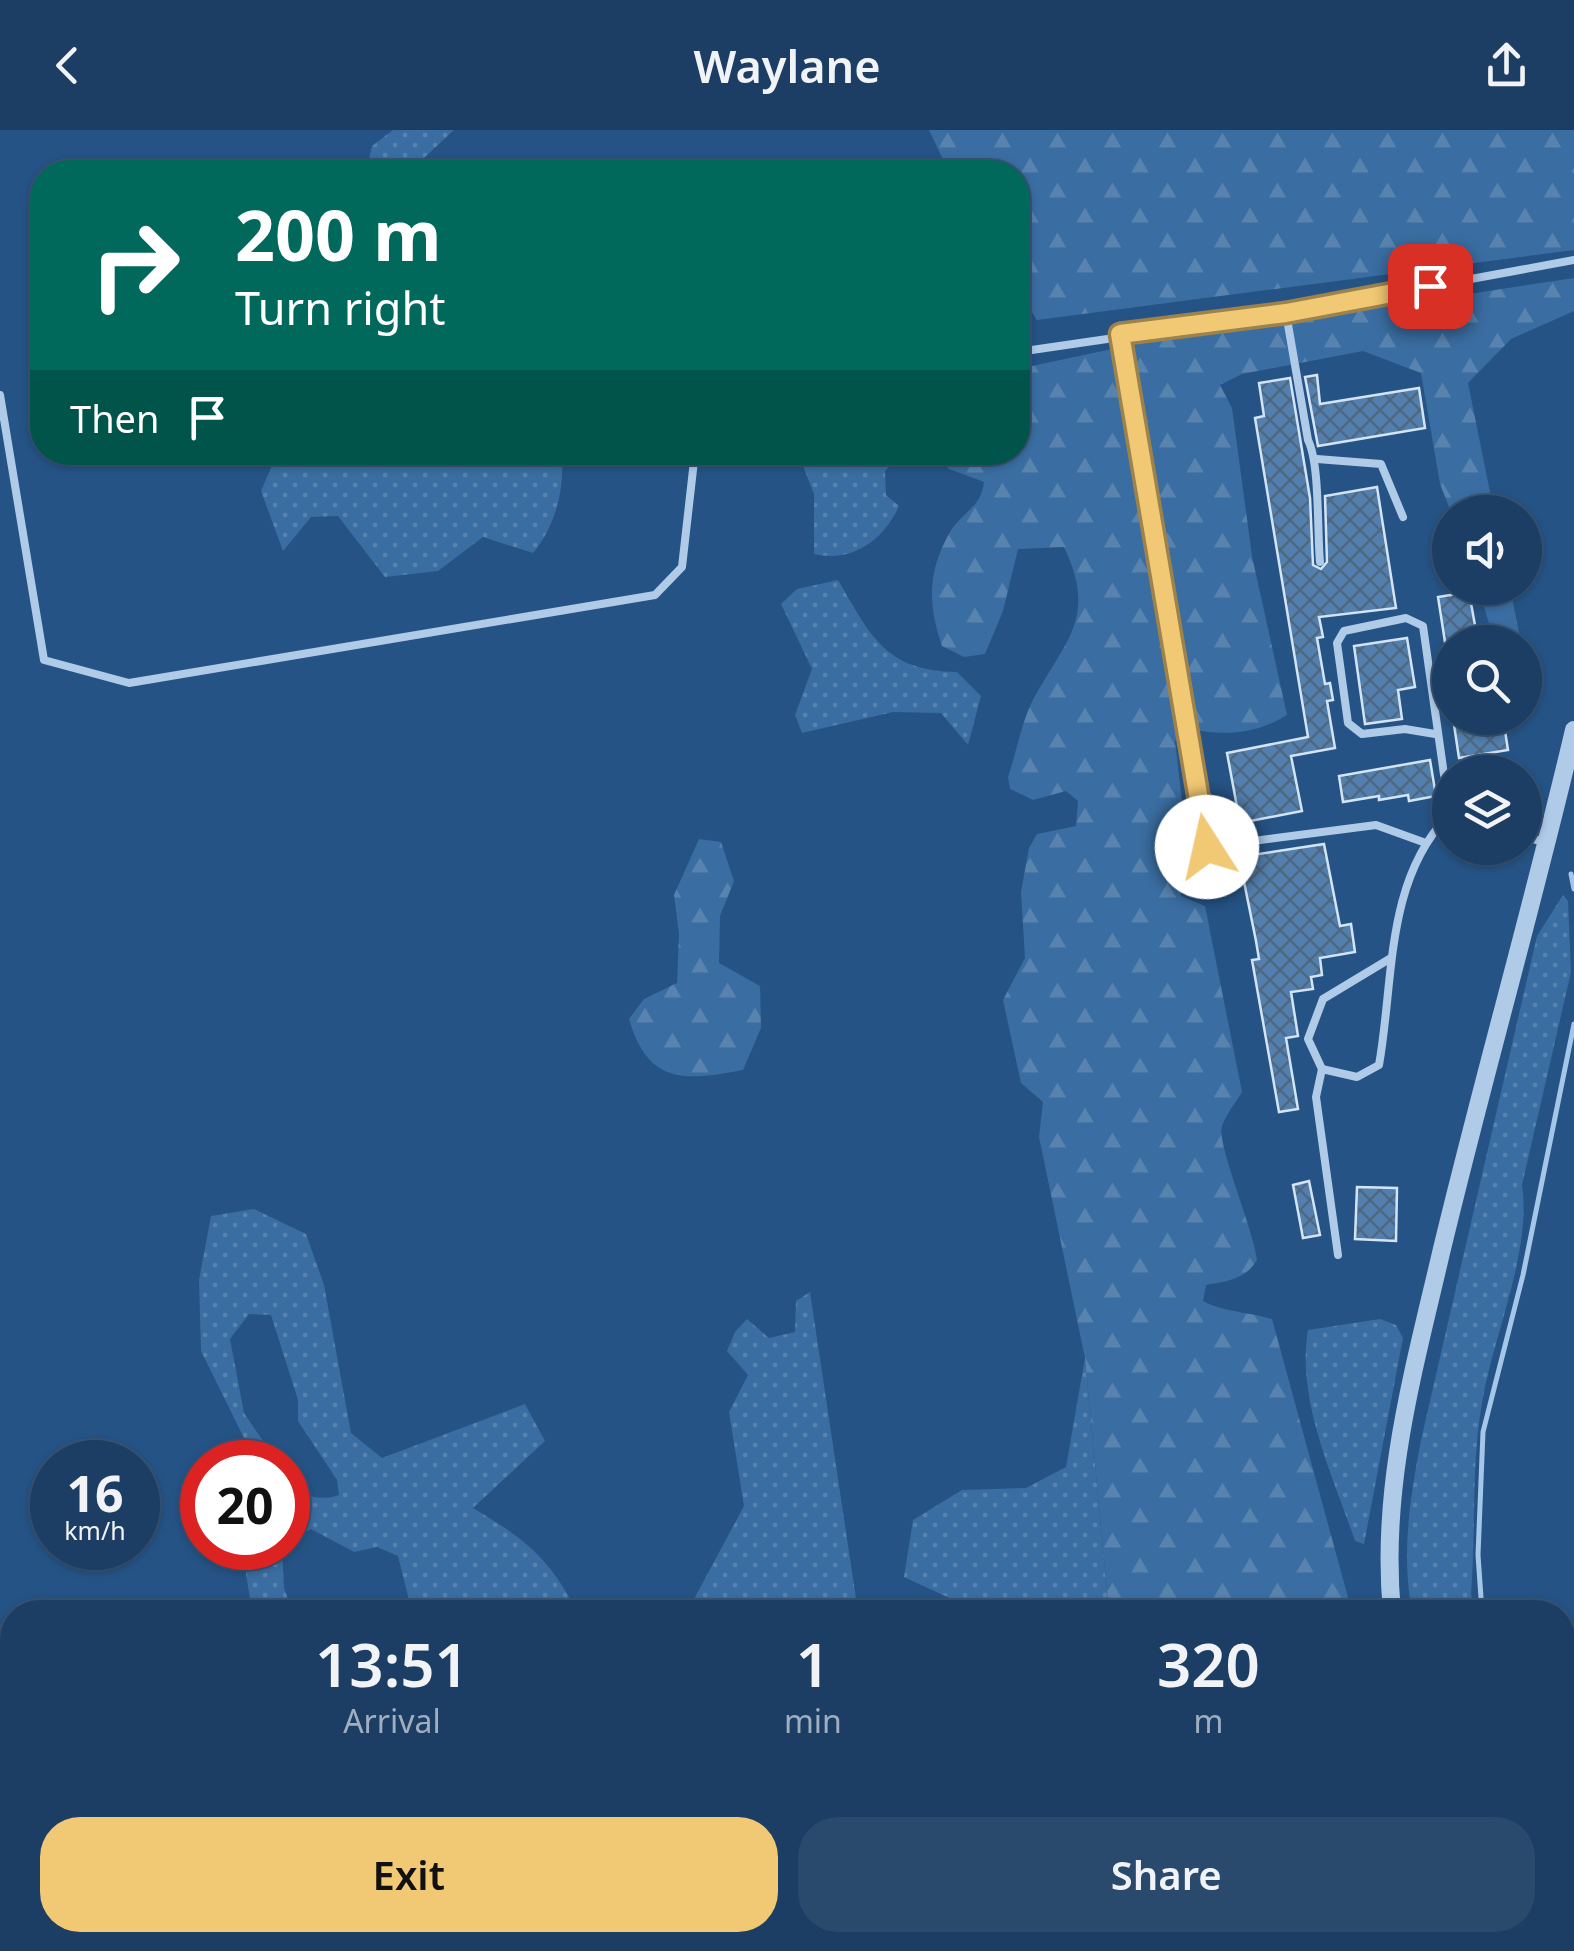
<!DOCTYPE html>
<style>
:root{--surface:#1c3e64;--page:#29496d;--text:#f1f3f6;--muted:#a0aebf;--line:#3a5778;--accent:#f1c874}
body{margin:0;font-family:"Noto Sans",sans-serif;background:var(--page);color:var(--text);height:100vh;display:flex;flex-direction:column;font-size:38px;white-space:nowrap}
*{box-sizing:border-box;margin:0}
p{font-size:32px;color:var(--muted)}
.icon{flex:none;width:55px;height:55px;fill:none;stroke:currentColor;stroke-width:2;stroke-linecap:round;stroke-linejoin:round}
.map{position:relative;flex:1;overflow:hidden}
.sheet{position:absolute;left:0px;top:1470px;width:1575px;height:352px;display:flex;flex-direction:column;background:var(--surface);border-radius:40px 40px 0 0;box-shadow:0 2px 8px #0004,0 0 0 2px var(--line)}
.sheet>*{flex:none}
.banner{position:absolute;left:30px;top:30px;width:1000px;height:305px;border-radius:40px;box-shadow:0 2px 8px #0004,0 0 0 2px var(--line);background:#00695c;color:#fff;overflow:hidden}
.controls{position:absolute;left:1432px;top:365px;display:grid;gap:20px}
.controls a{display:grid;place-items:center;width:110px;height:110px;border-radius:50%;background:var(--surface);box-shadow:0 2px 8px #0004,0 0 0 2px var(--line);font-size:50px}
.speed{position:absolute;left:30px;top:1310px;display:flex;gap:20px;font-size:50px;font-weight:700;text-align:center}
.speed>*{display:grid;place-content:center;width:130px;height:130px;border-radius:50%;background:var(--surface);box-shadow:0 2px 8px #0004,0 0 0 2px var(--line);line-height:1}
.speed small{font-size:25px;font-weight:400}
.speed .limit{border:15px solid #d22;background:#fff;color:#111}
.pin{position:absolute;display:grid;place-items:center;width:85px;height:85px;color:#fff;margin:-42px;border-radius:20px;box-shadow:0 5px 15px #0006}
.me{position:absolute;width:110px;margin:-55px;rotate:350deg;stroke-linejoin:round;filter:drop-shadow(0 0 8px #0008)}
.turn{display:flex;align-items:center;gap:35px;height:210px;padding:0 40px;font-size:45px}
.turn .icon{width:130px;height:130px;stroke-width:2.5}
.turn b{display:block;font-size:70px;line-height:85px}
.then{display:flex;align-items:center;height:95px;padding:0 40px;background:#0003;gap:20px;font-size:38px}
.eta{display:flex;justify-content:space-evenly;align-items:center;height:170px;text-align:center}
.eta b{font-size:60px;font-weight:600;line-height:70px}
.action{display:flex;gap:20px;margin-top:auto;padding:20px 40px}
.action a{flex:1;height:115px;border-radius:40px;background:var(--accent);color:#111;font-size:40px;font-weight:600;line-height:115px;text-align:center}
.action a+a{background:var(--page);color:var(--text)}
header{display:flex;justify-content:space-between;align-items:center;height:130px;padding:0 40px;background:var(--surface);font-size:45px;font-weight:600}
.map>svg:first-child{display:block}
.grass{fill:url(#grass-dots)}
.forest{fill:url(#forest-firs)}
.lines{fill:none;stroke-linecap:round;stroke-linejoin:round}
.stream{stroke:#a4c6e9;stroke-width:5}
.building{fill:url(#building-cross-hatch);stroke:#d3e4f6;stroke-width:2.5}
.service{stroke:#afcbe8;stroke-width:8}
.tertiary{stroke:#afcbe8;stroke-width:18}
.route-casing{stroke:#9d824b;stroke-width:25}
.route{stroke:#f1c874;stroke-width:18}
</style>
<header><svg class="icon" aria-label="back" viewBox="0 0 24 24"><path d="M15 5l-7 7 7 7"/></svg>Waylane<svg class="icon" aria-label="share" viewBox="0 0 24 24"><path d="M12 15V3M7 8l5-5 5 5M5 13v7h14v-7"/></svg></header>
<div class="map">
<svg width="1574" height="1821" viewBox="0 0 1574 1821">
<defs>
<pattern id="grass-dots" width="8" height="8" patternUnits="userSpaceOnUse" patternTransform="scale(2.5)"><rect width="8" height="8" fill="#3a6da1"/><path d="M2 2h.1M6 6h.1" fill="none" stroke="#5883af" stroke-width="1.8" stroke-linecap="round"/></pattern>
<pattern id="forest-firs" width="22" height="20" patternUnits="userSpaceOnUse" patternTransform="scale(2.5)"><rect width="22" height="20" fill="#3a6da1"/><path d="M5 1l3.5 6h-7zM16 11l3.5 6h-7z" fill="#5883af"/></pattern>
<pattern id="building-cross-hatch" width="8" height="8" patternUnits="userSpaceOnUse" patternTransform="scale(2.5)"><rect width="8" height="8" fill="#527fae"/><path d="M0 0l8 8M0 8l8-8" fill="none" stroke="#4f6882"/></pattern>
</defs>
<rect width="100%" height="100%" fill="#255385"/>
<g class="grass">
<polygon points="393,0 454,0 409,42 366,42 372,16"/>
<polygon points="272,32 306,42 234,42 235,38"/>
<path d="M 561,323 C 566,357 555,397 533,423 L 483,407 L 438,441 L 385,447 L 338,386 L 311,387 L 283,421 L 261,361 L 274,331 L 272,323 Z"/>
<path d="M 798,323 L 921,323 L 900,325 L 885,341 L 886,365 L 899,376 C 884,410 852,433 814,424 L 814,364 Z"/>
<path d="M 838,450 C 871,506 885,541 957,542 L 981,566 L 968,615 L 941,583 L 893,582 L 802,603 L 795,585 L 812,539 L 781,474 L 797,459 Z"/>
<path d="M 1563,765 L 1568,771 L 1571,842 L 1522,1055 C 1532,1121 1493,1206 1482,1273 C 1471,1336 1476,1400 1471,1464 L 1475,1482 L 1412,1482 C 1401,1422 1410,1369 1421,1310 L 1537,806 Z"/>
<path d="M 254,1079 L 306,1104 L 324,1155 L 351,1303 L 382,1328 L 525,1274 L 545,1311 L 473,1378 C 525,1409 550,1428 577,1482 L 431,1482 L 410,1474 L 398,1426 L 377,1417 L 354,1422 L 311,1399 L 288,1412 L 288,1348 C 300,1366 318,1372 339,1365 L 337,1350 L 298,1291 L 298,1270 L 271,1185 L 249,1184 L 230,1209 L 244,1283 L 277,1332 L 236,1332 L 247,1314 L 201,1221 L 199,1150 L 211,1086 Z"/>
<polygon points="810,1162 858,1482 687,1482 744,1376 729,1282 748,1245 727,1221 735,1202 747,1189 769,1208 795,1202 796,1171"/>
<path d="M 1380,1189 L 1396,1195 L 1403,1208 L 1364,1414 L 1355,1411 C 1333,1346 1296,1270 1308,1200 Z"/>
<polygon points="1085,1228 1109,1482 1074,1474 1074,1482 959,1482 958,1472 904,1447 913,1390 962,1360 1026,1358 1066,1337"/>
<polygon points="242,1418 282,1418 284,1458 293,1482 252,1482"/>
<polygon points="1525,1810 1560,1810 1562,1821 1528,1821"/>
</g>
<g class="forest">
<polygon points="929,0 1574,0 1574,120 1037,190 1018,158 1018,42 949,42"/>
<path d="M 1574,148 L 1574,181 L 1511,209 L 1468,253 L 1494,382 L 1451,382 L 1440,354 L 1421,243 L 1363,221 L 1242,244 L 1220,255 L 1232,278 L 1252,426 L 1287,585 C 1257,604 1222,607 1188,598 L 1175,611 L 1187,714 L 1181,766 L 1205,776 L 1242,962 C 1235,973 1226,985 1222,996 C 1216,1013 1254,1100 1257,1130 C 1245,1150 1227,1151 1206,1155 L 1203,1171 C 1223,1182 1249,1182 1272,1189 L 1352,1482 L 1109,1482 L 1085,1228 L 1039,1007 L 1043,972 L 1021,953 L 1003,870 L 1025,828 L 1021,762 L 1029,718 L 1037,704 L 1076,696 L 1078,671 L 1066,661 L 1033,670 L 1010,659 L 1008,647 C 1017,621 1022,589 1035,566 C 1067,509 1097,486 1064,417 L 1018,419 L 1003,481 L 985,524 L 964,527 L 942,516 C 928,475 927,442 950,402 C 963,381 981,378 984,352 L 949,339 L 942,331 L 944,323 L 1018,322 L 1018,239 L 1126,216 Z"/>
<polygon points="1479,458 1510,458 1521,512 1494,512"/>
<path d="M 699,709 L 721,712 L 734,751 L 720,786 L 719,833 L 760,856 L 761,898 L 743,940 C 685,951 648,955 629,889 L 644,869 L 677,853 L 679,804 L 674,765 Z"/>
<polygon points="929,1810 1473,1810 1477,1821 923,1821"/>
</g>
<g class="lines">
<g class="stream">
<polyline points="1571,744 1574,759"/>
<polyline points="1482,1482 1478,1425 1483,1302 1523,1145 1574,894"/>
<polyline points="1562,1789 1571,1821"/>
</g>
</g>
<g class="building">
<polygon points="1317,245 1320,274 1419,258 1425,298 1318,316 1305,247"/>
<polygon points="1290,248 1310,368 1313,435 1321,439 1327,432 1325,366 1377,357 1396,478 1319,487 1323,507 1317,508 1325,554 1330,553 1333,570 1327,571 1335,618 1291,626 1302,681 1240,693 1227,623 1308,607 1255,288 1264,286 1259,253"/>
<polygon points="1469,462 1478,512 1445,512 1438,467"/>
<polygon points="1407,508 1415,557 1398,560 1402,589 1365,594 1354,516"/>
<polygon points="1453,588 1503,588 1508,620 1459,628"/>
<polygon points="1430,630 1436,666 1409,671 1408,665 1379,670 1379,666 1343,672 1339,646"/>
<polygon points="1324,714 1340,796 1351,794 1355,822 1320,828 1322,845 1311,847 1313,859 1291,862 1298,906 1286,908 1298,979 1279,982 1252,830 1259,829 1256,811 1239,727"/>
<polygon points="1309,1051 1320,1105 1303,1108 1293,1055"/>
<polygon points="1357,1057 1397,1058 1396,1111 1355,1109"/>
</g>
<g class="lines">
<g class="service">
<path d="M 1286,183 L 1308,310 C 1320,334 1317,400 1320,432"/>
<polyline points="1120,204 1207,717 1376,695 1423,712"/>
<polyline points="1018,222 1286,183 1574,130"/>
<polyline points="0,265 44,530 129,553 655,465 682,437 695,322"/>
<polyline points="1317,329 1381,334 1403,387"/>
<polyline points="1435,604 1405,599 1362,604 1348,593 1337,513 1344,501 1406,488 1423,496 1450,687"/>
<polyline points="1525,707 1545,712"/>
<path d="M 1391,828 L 1323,869 L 1308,909 L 1322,939 L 1357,947 L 1379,935 C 1394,851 1385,752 1447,687"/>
<polyline points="1322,939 1316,967 1338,1125"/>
</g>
<g class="tertiary">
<path d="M 1392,1482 C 1380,1359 1413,1243 1441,1123 C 1483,948 1533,775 1574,600"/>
<polyline points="1502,1810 1506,1821"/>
</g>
</g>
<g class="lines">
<defs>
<polyline id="route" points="1207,717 1120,204 1286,183 1430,156"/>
</defs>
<use href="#route" class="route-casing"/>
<use href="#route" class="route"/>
</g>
</svg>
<div class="controls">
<a><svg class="icon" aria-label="sound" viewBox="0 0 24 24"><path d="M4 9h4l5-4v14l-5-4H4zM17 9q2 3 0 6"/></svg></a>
<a><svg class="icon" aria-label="search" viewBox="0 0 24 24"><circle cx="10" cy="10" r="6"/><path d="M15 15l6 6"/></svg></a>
<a><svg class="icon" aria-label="layers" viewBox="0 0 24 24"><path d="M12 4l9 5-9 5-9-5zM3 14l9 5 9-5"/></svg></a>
</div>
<div class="speed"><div>16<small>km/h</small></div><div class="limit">20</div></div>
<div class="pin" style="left:1430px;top:156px;background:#d93025"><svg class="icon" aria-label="arrive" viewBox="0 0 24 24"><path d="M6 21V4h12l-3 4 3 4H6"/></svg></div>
<svg class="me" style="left:1207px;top:717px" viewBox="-20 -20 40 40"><circle r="19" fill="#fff"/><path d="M0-13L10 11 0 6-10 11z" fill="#f1c874"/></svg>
<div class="banner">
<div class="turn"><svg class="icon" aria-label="right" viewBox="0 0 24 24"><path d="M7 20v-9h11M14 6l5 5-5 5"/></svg><div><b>200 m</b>Turn right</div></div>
<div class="then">Then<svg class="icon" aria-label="arrive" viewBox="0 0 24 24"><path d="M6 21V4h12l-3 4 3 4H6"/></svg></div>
</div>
<section class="sheet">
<div class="eta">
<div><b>13:51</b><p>Arrival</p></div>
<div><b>1</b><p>min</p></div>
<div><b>320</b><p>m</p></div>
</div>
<div class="action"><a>Exit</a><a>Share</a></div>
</section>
</div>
